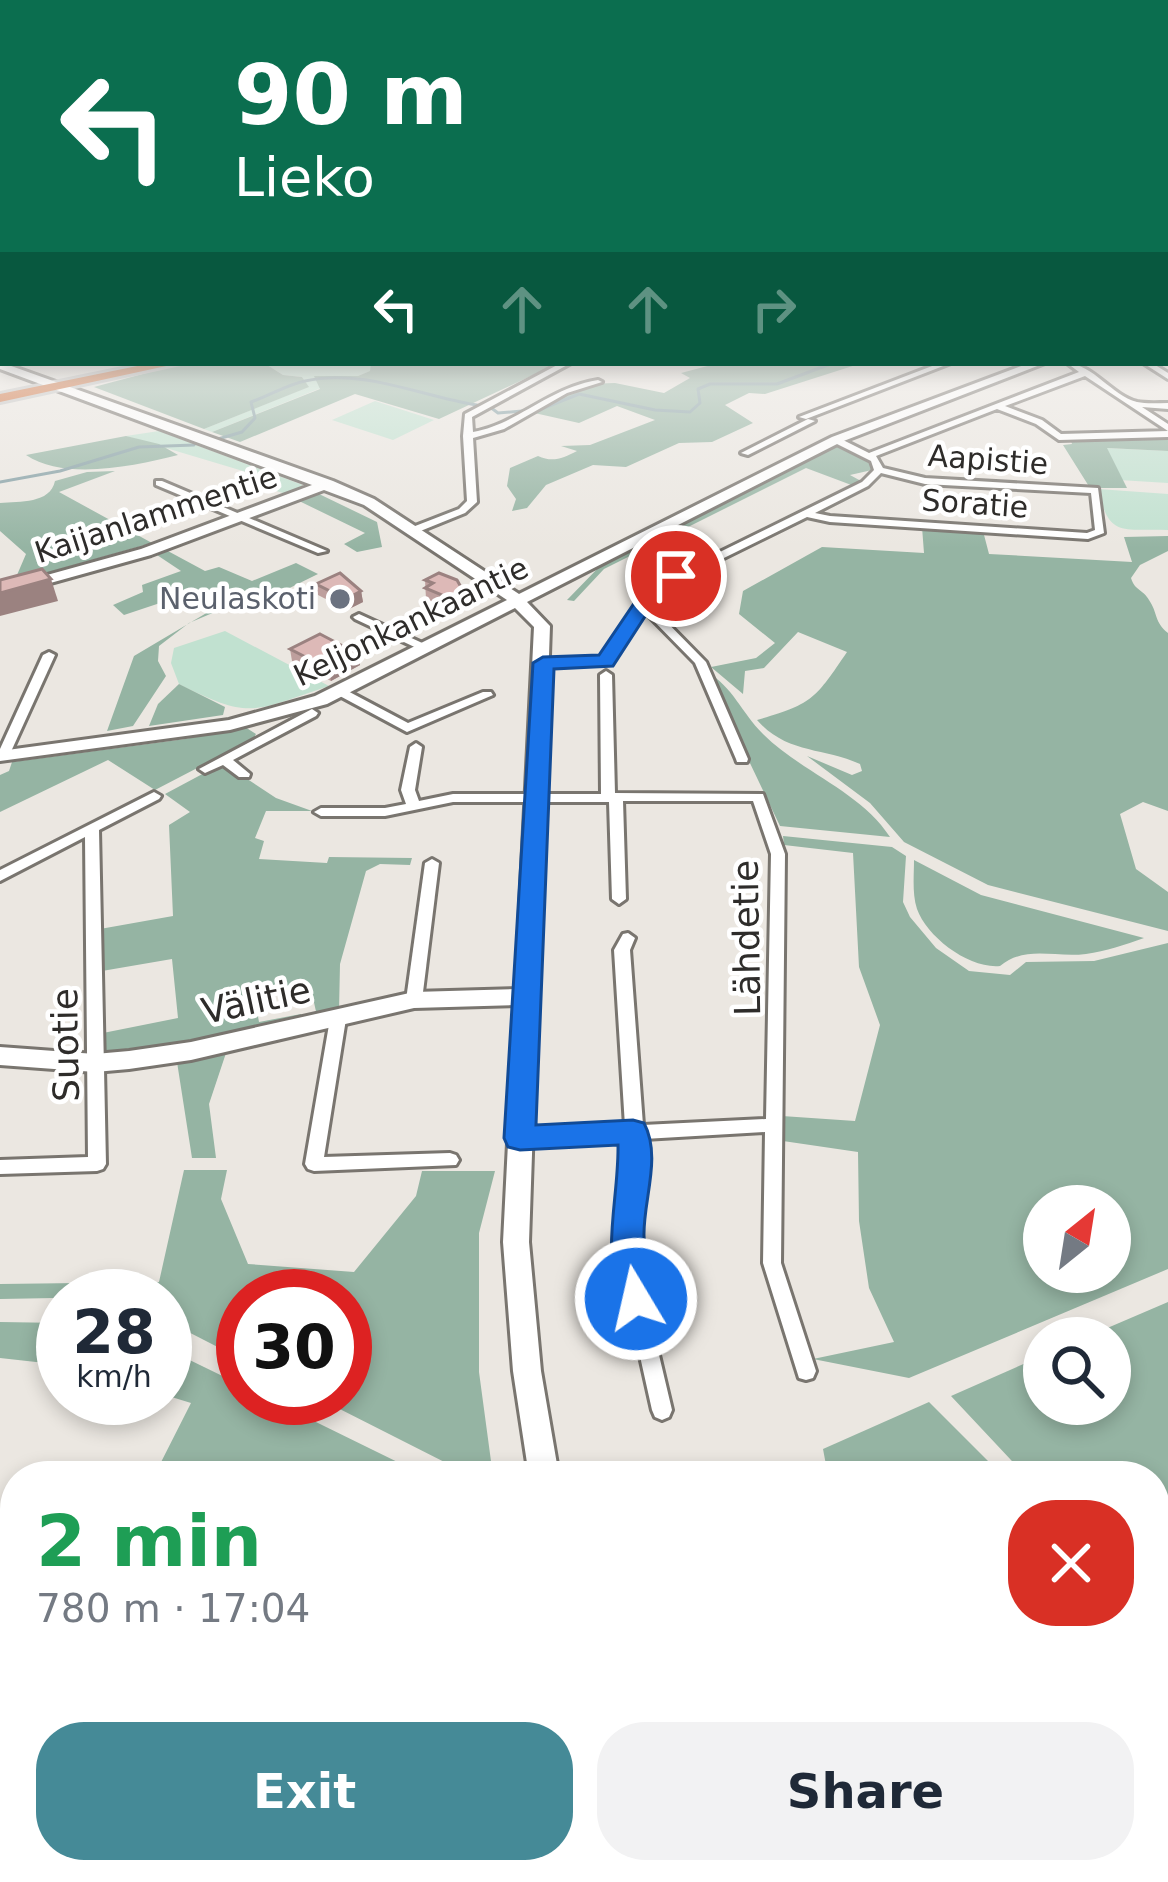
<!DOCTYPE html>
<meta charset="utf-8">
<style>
:root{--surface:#fff;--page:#f2f2f3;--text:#1f2937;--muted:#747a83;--accent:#458a97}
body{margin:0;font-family:"DejaVu Sans",sans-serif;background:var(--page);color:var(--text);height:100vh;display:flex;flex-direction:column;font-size:45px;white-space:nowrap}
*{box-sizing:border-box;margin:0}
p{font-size:39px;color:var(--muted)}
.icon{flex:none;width:66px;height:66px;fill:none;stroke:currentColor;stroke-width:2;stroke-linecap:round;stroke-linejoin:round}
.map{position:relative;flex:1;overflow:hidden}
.panel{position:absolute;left:0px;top:1461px;width:1170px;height:423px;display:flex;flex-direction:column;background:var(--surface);border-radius:48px 48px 0 0;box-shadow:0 6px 18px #0003}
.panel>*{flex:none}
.banner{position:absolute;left:0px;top:0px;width:1170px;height:366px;box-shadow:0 6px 18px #0003;background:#0b6e4f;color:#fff;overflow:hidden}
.needle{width:78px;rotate:30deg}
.controls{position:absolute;left:1023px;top:1185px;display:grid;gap:24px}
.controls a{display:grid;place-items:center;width:108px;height:108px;border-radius:50%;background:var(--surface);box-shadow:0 6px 18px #0003;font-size:60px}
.speed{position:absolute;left:36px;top:1269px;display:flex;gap:24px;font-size:60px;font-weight:700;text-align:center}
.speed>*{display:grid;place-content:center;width:156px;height:156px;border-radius:50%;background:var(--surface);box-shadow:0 6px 18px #0003;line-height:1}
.speed small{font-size:30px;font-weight:400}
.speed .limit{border:18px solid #d22;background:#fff;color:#111}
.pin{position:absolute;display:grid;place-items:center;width:102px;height:102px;color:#fff;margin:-51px;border:6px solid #fff;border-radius:50%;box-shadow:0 3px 12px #0007}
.me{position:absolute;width:132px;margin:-66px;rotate:351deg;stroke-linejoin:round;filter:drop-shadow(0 0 9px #0008)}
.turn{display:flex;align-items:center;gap:42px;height:252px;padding:0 36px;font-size:54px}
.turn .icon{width:156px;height:156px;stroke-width:2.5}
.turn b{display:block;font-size:84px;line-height:102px}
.lanes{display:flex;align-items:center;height:114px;padding:0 36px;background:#0003;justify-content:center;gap:60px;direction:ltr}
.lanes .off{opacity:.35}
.round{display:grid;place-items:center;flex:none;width:126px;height:126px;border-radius:48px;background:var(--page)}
.headline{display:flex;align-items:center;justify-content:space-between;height:204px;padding:0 36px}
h1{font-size:72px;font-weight:800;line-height:90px;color:#1e9e55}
.primary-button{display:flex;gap:24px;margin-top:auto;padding:24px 36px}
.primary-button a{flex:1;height:138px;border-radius:48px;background:var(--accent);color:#fff;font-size:48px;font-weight:800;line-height:138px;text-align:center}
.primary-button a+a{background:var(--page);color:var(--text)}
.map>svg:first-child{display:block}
.green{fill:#c1e1d0}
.forest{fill:#95b4a3;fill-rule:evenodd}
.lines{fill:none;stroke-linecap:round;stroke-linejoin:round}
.stream{stroke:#86a0a5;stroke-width:3}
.street-casing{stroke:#79756f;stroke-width:6}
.secondary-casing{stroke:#79756f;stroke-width:6}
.highway-casing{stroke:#c4c4c3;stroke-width:6}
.street{fill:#fff;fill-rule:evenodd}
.secondary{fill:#fff;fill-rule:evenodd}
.highway{fill:#cc6d39;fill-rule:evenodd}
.wall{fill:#be9f9d}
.shaded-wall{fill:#9b8280}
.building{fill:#ddb9b7;stroke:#9b8280;stroke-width:3}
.route{fill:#1a73e8;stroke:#114b97;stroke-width:3}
.worship-dot{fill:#6b7280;stroke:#fff;stroke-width:4.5}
.labels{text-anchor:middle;stroke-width:9;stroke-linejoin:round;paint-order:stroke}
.far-street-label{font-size:30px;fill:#2e2c2a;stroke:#fff}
.far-worship-label{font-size:30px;fill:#5b616d;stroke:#fff;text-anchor:end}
.street-label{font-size:36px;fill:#2e2c2a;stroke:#fff}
</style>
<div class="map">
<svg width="1168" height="1882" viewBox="0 0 1168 1882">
<rect width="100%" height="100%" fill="#ebe7e1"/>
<g class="green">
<polygon points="264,363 371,363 371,371 358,376 315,376 321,388 212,432 204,429 308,387 302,377 283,375"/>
<polygon points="375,401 434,420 393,440 332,420"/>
<polygon points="159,431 303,485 286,494 244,481 253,474 126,436"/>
<polygon points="1106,448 1168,451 1168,483 1119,480"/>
<path d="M 1098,489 L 1168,494 L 1168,530 C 1123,528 1109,539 1098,489 Z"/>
<path d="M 225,631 L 329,686 C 253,711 252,721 179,684 L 171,663 L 174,648 Z"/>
</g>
<g class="forest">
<polygon points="184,363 264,363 283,375 302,377 309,387 204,429 94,387"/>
<polygon points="371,363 559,363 439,419 355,394 240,442 212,432 320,389 314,376 358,376 370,371"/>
<path d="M 719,363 L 862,363 L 765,394 L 749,393 L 725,405 L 753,423 L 712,442 L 679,443 L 626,467 L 593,465 L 546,485 L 527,508 L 512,511 L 516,499 L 507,486 L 510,468 L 538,456 C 553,463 563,458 577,451 L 561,446 L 590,445 L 655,420 L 617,406 L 579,423 L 530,412 L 586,384 L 615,383 L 664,393 L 690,378 L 681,373 Z"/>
<path d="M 126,436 L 159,444 L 178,455 C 134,466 65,481 26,455 Z"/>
<polygon points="1168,437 1168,451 1107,448 1127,488 1090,488 1063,445 1072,444 1070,438"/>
<polygon points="829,446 843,446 868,456 872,470 850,475 861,481 854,486 806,468 604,569 574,601 567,600 601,565"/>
<path d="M 115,471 L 59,492 L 152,543 L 14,582 L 26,554 L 0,531 L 0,503 C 20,501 50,504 55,481 L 87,472 Z"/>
<polygon points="317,493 377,522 382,547 357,552 344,544 365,533 297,500"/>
<path d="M 922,527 L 983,531 L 989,554 L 1132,562 L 1124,537 L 1168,536 L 1168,551 L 1140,565 L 1131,578 C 1135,591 1143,589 1149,600 C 1158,613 1154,622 1168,633 L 1168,811 L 1143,802 L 1120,814 L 1136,869 L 1168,892 L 1168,931 L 988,885 L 904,842 L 870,803 L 807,756 L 852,775 L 862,771 L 860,764 C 822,747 787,754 757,720 C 813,704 815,699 847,652 L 798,632 L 764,668 L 745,671 L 743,694 L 711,667 L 756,658 L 775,643 L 739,614 L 743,591 L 822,547 L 924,553 Z"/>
<polygon points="166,550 205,571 219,567 252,581 296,563 318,574 253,606 236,603 189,623 159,646 158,661 166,676 133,726 107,731 134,656 225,602 202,589 124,615 113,605 143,592 142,585 181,571 154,553"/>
<path d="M 706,671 C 734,688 741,712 763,734 C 801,772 860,791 890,837 L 780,826 Z"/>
<polygon points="179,684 225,707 223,715 149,726 158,704"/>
<polygon points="245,727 256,734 253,739 155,790 108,760 0,812 0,775 9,771 12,762 185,739"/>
<polygon points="223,763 276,798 312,811 266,811 255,838 264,841 259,859 327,863 329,857 412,858 410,865 380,864 366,871 340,964 339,1011 317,1016 311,989 255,1000 259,1022 301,1014 302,1020 190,1043 105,1052 103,1033 178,1018 172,959 102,971 100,929 173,916 169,825 190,812 165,794"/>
<path d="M 783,836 L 892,847 L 906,856 L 903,902 L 910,917 L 936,948 L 969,971 L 1010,975 L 1026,962 L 1094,961 L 1168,943 L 1168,1269 L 909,1378 L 813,1359 L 894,1342 L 869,1288 L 859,1221 L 858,1152 L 783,1141 L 782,1116 L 855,1121 L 880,1025 L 859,967 L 853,853 L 784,845 ZM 1044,1206 L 1110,1206 L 1110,1272 L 1044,1272 Z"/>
<path d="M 914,860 L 981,895 L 1144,938 C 1125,945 1106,951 1086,954 C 1054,958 1026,945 1000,966 C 969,969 927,937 917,909 C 912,894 914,875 914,860 Z"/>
<polygon points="226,1053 209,1104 216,1158 192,1158 177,1062"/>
<polygon points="184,1170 227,1170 221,1199 248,1264 354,1272 416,1196 422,1171 495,1171 479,1233 479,1372 493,1476 472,1476 318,1398 345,1398 345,1296 243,1296 243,1360 165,1320 165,1296 0,1299 0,1284 159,1282"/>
<polygon points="1168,1302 1168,1590 1155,1582 1155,1476 1026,1476 951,1396 1044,1355 1044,1404 1110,1404 1110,1338 1084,1338"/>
<polygon points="0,1322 63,1323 63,1365 0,1358"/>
<polygon points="165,1348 243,1386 243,1398 267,1398 426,1476 154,1476 191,1403 165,1395"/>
<polygon points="929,1402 1003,1476 828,1476 823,1449"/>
<polygon points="1155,1603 1168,1610 1168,1882 830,1882 827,1869 1155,1869"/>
<polygon points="0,1736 15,1742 15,1869 197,1869 227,1882 0,1882"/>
<polygon points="284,1869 562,1869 564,1882 279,1882"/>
</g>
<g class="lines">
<g class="stream">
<polyline points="490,407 498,413 522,411"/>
<polyline points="534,412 579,394 655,410 690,412 700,403 698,389 710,384 777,384 833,363"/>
<path d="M 218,439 L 242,432 L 255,418 L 251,402 C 269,396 286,385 305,381 C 363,368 420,396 477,405"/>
<polyline points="0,482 60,471 139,447 194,445"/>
</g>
<defs>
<g id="street">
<rect x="0" y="317" width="3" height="4"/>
<rect x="1167" y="354" width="1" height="4"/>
<path d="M 561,363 L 571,363 L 472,417 L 473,432 C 518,424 548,388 598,380 L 602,382 L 567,393 L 504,429 L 473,438 L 477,502 L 465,513 L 418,532 L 410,532 L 410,528 L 459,509 L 467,501 L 463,436 L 465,414 Z"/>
<polygon points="940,363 951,363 806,419 799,417"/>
<path d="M 1067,363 C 1094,365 1111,395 1137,402 C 1146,404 1158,403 1168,403 L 1168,409 L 1142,407 L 1168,424 L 1168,431 L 1085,376 L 1005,406 L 1042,420 L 1061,434 L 1168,431 L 1168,437 L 1059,440 L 1036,424 L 997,409 L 876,456 L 883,468 L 925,478 L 1098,488 L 1104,533 L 1088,539 L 830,522 L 807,517 L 667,586 L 654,596 L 649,604 L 706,662 L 748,759 L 747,762 L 737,762 L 736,759 L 695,663 L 644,611 L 609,664 L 543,666 L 537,663 L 543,660 L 601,659 L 646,592 L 659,582 L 862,482 L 874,470 L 871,461 L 833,442 L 833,438 L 839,438 L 869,453 L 1079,372 ZM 881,473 L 925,484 L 1091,493 L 1095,530 L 1087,533 L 830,516 L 815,513 L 868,486 Z"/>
<polygon points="1143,363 1152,363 1168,373 1168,379"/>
<polygon points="808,419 815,421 748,455 741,453"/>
<polygon points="156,481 162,481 327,551 318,553 156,485"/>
<polygon points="359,614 431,647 433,649 427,652 423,651 355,619 353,617"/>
<polygon points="49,652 55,655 9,756 7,759 0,759 0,749 43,655"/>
<polygon points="606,671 612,675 615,793 763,794 785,854 781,1263 816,1371 813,1378 806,1380 799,1378 763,1263 765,1132 644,1139 637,1262 672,1410 669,1417 662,1420 655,1417 652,1410 619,1262 626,1139 520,1145 514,1143 511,1138 514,1133 520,1131 625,1126 614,950 623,934 628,933 635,938 630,950 643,1125 766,1119 771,854 753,801 623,801 626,899 619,904 612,899 609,802 453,802 385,816 321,816 314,812 321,808 385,808 406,804 401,790 410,747 416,743 422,747 415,790 419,801 453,794 601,794 600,675"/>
<polygon points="342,688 408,723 483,692 491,692 493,695 407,732 338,695 338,689"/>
<polygon points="312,709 318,713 316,716 233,760 250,774 249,777 239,777 223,765 205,773 199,769"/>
<polygon points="154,792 161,796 159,799 99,830 106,1164 103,1169 97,1171 0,1174 0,1160 88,1157 85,837 0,881 0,870"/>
<polygon points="432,859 439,863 422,1000 420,1004 408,1004 406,1000 425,863"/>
<polygon points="338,1013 344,1015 346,1019 324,1157 450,1153 456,1155 459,1160 456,1165 314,1171 308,1169 305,1164 330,1019 332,1015"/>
<polygon points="0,1570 15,1576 15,1598 0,1592"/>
<polygon points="796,1869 822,1869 826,1882 800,1882"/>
</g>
<g id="secondary">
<polygon points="1168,331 1168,338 1167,338 1167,331"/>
<polygon points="0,362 333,481 374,499 519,594 832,437 1029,363 1045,363 841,442 527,602 550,626 529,1242 541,1371 559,1476 529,1476 513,1371 503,1242 515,1005 414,1008 191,1060 129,1069 95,1072 0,1065 0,1047 95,1054 129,1051 191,1042 414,992 516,989 534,627 515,608 327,704 230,730 0,761 0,751 229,720 315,696 507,600 364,505 324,490 151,555 0,597 0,588 141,549 312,485 0,369"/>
<polygon points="587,1869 625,1869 627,1882 589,1882"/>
</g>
<g id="highway">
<rect x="0" y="353" width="3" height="8"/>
<polygon points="152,363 180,363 0,402 0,394"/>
</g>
</defs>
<use href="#street" class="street-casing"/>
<use href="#secondary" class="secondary-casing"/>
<use href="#highway" class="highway-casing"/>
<use href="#street" class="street"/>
<use href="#secondary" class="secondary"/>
<use href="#highway" class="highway"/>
</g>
<g class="wall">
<polygon points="439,573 468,609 457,612 426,599 425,580"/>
<polygon points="316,584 361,591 363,602 347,610 318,595"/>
<polygon points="290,649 358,654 360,665 331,681 292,661"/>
</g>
<g class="shaded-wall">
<polygon points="51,579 58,601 0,616 0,593"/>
<polygon points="361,591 363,602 347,610 346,599"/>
<polygon points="467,598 468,609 457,612 456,601"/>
<polygon points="358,654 360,665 331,681 329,669"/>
</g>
<g class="building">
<polygon points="42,569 51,579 0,593 0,580"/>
<polygon points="340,573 361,591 346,599 316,584"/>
<polygon points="439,573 457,580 467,598 456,601 425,588 433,583 425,580"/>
<polygon points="320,634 358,654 329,669 290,649"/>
</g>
<linearGradient id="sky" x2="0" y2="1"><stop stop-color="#90c0e2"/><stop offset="0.52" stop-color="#f6f4f2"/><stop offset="1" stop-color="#f6f4f2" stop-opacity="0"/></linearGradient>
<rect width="1168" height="548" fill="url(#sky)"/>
<path class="route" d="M 669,572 L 685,576 L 657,598 L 613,666 L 554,669 L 536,1125 L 633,1120 L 644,1123 C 662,1157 643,1200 644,1236 C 645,1260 659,1288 649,1310 L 636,1315 L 624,1310 C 599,1258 619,1200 618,1145 L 520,1150 L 508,1147 L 504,1138 L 533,663 L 543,657 L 599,655 L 643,590 Z"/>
<circle class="worship-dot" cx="340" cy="599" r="12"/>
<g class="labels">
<g class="far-street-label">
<text transform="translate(988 460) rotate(4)" y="10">Aapistie</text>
<text transform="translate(975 504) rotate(4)" y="10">Soratie</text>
<text transform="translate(156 515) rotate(-18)" y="10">Kaijanlammentie</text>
<text transform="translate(411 622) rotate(-26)" y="10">Keljonkankaantie</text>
</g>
<g class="far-worship-label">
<text x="316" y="609">Neulaskoti</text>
</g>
<g class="street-label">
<text transform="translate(746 938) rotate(-91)" y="13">Lähdetie</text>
<text transform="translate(256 1000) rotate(-12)" y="13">Välitie</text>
<text transform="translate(65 1045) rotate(-91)" y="13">Suotie</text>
</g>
</g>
</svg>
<div class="controls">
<a><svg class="needle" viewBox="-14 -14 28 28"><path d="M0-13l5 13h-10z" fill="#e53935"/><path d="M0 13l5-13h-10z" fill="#747a83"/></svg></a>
<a><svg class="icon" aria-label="search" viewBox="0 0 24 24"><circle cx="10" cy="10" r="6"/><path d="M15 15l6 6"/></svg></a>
</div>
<div class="speed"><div>28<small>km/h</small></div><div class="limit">30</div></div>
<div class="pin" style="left:676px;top:576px;background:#d93025"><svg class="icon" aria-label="arrive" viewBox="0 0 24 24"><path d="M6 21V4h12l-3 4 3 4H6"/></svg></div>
<svg class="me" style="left:636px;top:1299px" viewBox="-20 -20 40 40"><circle r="17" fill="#1a73e8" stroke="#fff" stroke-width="3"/><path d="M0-11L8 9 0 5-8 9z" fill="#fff"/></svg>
<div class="banner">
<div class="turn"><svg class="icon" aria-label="left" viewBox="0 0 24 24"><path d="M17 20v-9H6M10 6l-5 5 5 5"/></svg><div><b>90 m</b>Lieko</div></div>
<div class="lanes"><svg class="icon" aria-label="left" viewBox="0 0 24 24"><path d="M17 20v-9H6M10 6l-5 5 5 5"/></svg><svg class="icon off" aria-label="ahead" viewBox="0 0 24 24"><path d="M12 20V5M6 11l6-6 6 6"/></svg><svg class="icon off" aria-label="ahead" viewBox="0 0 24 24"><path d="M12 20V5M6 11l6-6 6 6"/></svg><svg class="icon off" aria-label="right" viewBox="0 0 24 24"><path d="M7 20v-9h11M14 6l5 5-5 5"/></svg></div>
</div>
<section class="panel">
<div class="headline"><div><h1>2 min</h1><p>780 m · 17:04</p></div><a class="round" style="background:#d93025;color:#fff"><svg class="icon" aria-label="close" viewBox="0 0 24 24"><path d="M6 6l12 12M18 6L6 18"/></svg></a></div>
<div class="primary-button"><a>Exit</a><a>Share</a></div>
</section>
</div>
